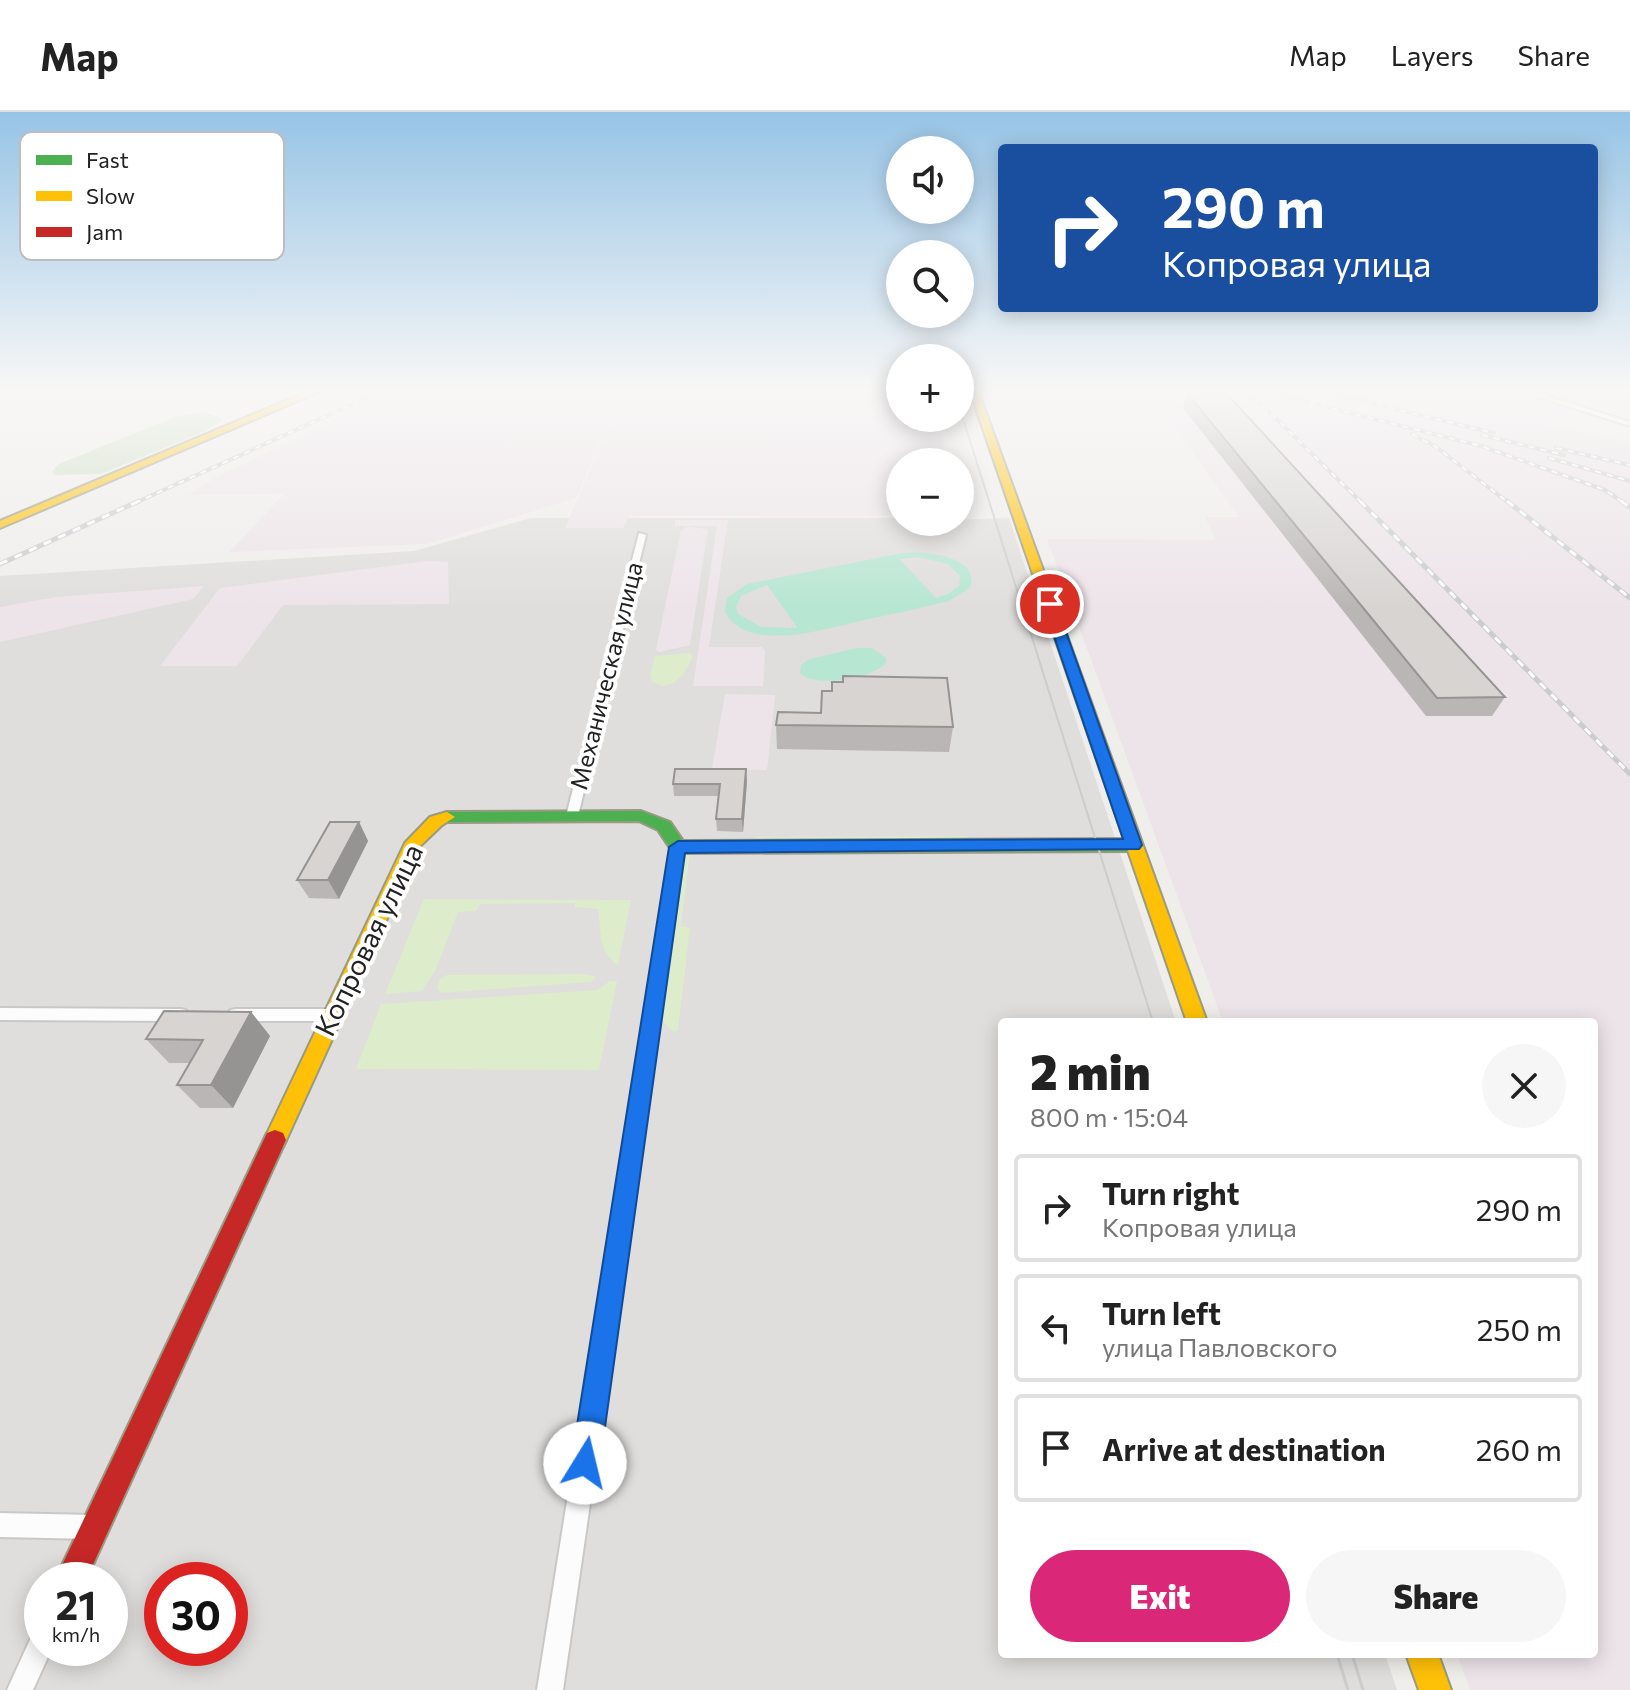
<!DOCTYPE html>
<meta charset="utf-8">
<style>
:root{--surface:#fff;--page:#f6f6f6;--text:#222;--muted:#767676;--line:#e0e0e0;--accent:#db2777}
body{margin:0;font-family:Commissioner,sans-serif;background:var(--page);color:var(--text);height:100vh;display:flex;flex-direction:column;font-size:30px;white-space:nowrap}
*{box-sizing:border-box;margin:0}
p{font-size:26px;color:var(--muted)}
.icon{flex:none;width:44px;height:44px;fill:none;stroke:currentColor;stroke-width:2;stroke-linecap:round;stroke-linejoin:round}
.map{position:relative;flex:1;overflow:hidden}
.panel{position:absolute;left:998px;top:906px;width:600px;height:640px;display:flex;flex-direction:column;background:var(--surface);border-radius:8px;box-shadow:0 4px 20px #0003}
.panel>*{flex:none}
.guide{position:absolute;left:998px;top:32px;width:600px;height:168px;border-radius:8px;box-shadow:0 4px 20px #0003;background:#1a4fa0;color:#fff;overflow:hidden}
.controls{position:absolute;left:886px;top:24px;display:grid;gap:16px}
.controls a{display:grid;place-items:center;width:88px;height:88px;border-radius:50%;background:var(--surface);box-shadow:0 4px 20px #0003;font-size:40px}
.speed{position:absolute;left:24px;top:1450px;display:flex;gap:16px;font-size:40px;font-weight:700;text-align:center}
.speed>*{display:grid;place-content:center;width:104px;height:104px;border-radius:50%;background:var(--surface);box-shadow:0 4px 20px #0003;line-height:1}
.speed small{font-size:20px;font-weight:400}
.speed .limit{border:12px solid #d22;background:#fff;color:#111}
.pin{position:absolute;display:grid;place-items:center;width:68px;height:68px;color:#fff;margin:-34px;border:4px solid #fff;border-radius:50%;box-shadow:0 2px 8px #0007}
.me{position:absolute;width:88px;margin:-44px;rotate:9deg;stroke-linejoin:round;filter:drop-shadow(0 0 6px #0008)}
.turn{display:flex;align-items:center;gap:28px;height:168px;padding:0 32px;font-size:36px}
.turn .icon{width:104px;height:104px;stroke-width:2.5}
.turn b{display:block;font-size:56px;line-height:68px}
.round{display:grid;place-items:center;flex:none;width:84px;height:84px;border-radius:42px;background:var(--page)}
.overview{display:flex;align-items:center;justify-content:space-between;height:136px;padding:0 32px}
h1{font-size:48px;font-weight:800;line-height:60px}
.primary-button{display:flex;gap:16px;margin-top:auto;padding:16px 32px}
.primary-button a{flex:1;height:92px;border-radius:48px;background:var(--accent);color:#fff;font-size:32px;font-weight:800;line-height:92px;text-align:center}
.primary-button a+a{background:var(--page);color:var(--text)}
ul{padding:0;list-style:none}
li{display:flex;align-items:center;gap:24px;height:108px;margin:0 16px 12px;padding:0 16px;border:4px solid var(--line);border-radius:8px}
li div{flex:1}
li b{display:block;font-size:30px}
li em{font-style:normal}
header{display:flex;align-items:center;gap:48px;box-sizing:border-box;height:112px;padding:0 40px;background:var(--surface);border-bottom:2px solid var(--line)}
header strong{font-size:38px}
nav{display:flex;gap:44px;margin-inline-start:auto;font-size:28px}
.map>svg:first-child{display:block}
.residential{fill:#dfdedc;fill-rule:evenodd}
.industrial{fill:#ede4e9}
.grass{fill:#ddeccb}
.forest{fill:#cbdec1}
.pitch{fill:#b7e6d2;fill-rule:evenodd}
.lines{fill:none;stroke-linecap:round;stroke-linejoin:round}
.street-casing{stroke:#c9c8c7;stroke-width:4}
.fast-casing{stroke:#999a82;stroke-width:4}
.slow-casing{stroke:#999a82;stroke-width:4}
.jam-casing{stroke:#999a82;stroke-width:4}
.street{fill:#fdfcfc;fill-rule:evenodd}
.fast{fill:#4caf50;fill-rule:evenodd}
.slow{fill:#ffc107;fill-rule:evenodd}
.jam{fill:#c62828;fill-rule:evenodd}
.tram-far1{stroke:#ccc;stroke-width:2}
.tram{stroke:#ccc;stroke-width:3}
.rail-far1-casing{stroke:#ccc;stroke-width:4}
.rail-casing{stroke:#ccc;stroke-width:5}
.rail-far1{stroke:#fff;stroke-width:2;stroke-dasharray:6;stroke-linecap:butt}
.rail{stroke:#fff;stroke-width:3;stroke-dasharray:8;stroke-linecap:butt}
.wall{fill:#b9b6b5}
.shaded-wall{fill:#969493}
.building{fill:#d7d4d2;stroke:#969493;stroke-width:2}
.route{fill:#1a73e8;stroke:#114b97;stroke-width:2}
.labels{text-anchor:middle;stroke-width:8;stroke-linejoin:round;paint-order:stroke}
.far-street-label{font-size:24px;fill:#222;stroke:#fff}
.street-label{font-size:28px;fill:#222;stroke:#fff}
.key{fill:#fff;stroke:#bdbdbd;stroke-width:2}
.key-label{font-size:22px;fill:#222}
</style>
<header>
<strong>Map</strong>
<nav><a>Map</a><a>Layers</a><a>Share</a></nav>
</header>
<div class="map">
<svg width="1630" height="1578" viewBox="0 0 1630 1578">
<rect width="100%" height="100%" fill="#f0eeeb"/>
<path class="residential" d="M 531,406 L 900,406 L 900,410 L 1009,406 L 1176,910 L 1002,910 L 1002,1542 L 1385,1542 L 1397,1578 L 0,1578 L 0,464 L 414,439 ZM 42,1468 L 110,1468 L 110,1536 L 42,1536 ZM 162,1468 L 230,1468 L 230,1536 L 162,1536 Z"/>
<g class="industrial">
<polygon points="398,276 623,276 576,386 427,432 229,440 284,382 189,383 213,367"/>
<polygon points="625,276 900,276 900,306 937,306 949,350 900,350 900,403 629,404 623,416 565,416"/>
<polygon points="1147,276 1508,276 1601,305 1540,311 1630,331 1630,1578 1470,1578 1457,1542 1594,1542 1594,910 1223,910 1047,427 1216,428 1205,405 1239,405"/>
<polygon points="1518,276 1630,276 1630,310"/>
<polygon points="675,408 728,408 709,535 762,535 765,539 763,574 693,574 717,414 675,414"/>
<polygon points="687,415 708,417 690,533 659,540 656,538 681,418"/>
<polygon points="428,449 448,450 449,492 283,493 237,554 160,554 220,476"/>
<polygon points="204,474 193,487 0,530 0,495 56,485"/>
<polygon points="725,582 775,583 767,658 712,657"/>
</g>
<g class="grass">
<path d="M 689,541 L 693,544 C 688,557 678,573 662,574 L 652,569 L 650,563 L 655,544 Z"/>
<polygon points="966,724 972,729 753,727 758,725"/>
<polygon points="684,740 690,740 681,814 690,816 678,918 674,920 662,909"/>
<path d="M 424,787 L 631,788 L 618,853 C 598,840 601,818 598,797 L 575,795 L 575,791 L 480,792 L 476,799 L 458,800 L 436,857 L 422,879 L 385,882 Z"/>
<polygon points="584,862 596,865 591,870 441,881 437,875 440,867 447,863"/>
<polygon points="610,869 617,869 599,958 356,957 381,892 597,878"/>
</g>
<polygon class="forest" points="203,300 225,307 205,319 101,362 54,363 52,359 59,352 175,305"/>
<g class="pitch">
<path d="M 902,441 C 923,439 981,443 970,476 L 949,489 C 921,496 893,502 864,508 C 828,516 748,543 725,500 L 727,486 L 747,472 ZM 918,445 L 948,452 L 960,464 L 959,474 L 948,482 L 936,486 L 899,447 ZM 767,473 L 797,515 L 797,516 L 761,515 L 738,502 L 736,495 L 741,484 Z"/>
<path d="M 857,536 L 872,536 L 886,546 L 886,551 C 873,566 815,577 800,561 L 801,553 L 810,547 Z"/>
</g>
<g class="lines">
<defs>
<g id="street">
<polygon points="1511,276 1521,276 1630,310 1630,314"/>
<polygon points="639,421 646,423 578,704 572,708 566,704"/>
<polygon points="678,730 685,735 563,1578 537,1578 671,735"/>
<polygon points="0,896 180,897 186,898 188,903 186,908 180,909 0,908"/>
<polygon points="236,897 331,897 337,898 339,903 337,908 331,909 236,909 230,908 228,903 230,898"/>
<polygon points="0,1401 94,1403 102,1407 106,1415 102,1423 94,1427 0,1425"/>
<polygon points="42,1518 42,1536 52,1536 33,1578 7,1578 33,1521"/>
</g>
<polygon id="fast" points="641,699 670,710 683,729 1133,727 1141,733 1133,739 678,741 672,739 658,718 639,709 447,710 439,705 447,700"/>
<g id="slow">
<polygon points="316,276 328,276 0,416 0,409"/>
<polygon points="969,276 977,276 1207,910 1187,910"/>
<polygon points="447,700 455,705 442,713 420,734 283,1035 275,1038 267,1035 264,1028 405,731 430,705"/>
<polygon points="1406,1542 1438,1542 1451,1578 1419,1578"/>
</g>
<polygon id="jam" points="275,1018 283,1021 286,1028 86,1468 55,1468 267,1021"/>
</defs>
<use href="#street" class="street-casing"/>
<use href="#fast" class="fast-casing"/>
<use href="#slow" class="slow-casing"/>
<use href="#jam" class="jam-casing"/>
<use href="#street" class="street"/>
<use href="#fast" class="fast"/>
<use href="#slow" class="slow"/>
<use href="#jam" class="jam"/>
<polyline class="tram-far1" points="960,297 1153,910"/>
<g class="tram">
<polyline points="1337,1542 1348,1578"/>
<polyline points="1352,1542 1363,1578"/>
</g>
<defs>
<g id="rail-far1">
<polyline points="1232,276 1258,289 1362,391"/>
<polyline points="1251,276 1481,334 1605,378 1624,391"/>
<polyline points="1307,276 1494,321"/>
<polyline points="1412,322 1436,335 1509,391"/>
<polyline points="1482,323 1564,343"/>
<polyline points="1556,336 1630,353"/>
<polyline points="1549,346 1630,369"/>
<polyline points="135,391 388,276"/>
</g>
<g id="rail">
<polyline points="1360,389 1630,662"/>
<polyline points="1507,389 1630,486"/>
<polyline points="1621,389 1630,395"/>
<polyline points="0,452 139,389"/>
</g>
</defs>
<use href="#rail-far1" class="rail-far1-casing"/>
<use href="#rail" class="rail-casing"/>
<use href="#rail-far1" class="rail-far1"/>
<use href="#rail" class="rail"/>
</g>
<g class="wall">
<polygon points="1187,281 1505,585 1492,604 1426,604 1183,296"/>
<polygon points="776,613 953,615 949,640 777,637"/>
<polygon points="747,669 743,720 717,719 716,707 718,684 674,684 673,672"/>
<polygon points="359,710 368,729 339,787 309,786 297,768"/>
<polygon points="251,900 270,924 233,996 200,996 177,973 189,951 169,951 146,927"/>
</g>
<g class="shaded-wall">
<polygon points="746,657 747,669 743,720 742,707"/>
<polygon points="359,710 368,729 339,787 328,768"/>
<polygon points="251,900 270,924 233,996 211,973"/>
</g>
<g class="building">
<polygon points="1187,281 1227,282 1505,585 1437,586"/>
<polygon points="843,564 947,566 953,615 776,613 778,600 821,601 822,579 832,579 832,570 843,570"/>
<polygon points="675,657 746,657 742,707 716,707 720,672 673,672"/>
<polygon points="330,710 359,710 328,768 297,768"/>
<polygon points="164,899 251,900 211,973 177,973 203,928 146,927"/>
</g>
<linearGradient id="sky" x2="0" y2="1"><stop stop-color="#97c4e6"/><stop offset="0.56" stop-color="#f8f7f6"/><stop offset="1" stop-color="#f8f7f6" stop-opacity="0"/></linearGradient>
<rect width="1630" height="497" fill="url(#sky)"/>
<polygon class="route" points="1050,488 1056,492 1142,733 1139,737 685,741 600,1351 595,1361 585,1365 575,1361 571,1351 669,735 678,729 1123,727 1043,492"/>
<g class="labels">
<g class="far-street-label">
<text transform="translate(607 564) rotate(-76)" y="8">Механическая улица</text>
</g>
<g class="street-label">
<text transform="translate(369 828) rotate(-64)" y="10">Копровая улица</text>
</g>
</g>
<rect x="20" y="20" width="264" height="128" rx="12" class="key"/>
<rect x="36" y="43" width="36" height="10" fill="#4caf50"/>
<rect x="36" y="79" width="36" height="10" fill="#ffc107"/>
<rect x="36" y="115" width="36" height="10" fill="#c62828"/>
<g class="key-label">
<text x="86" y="56">Fast</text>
<text x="86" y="92">Slow</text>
<text x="86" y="128">Jam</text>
</g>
</svg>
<div class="controls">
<a><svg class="icon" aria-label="sound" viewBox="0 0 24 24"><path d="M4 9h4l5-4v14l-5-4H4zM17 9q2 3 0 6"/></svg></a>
<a><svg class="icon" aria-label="search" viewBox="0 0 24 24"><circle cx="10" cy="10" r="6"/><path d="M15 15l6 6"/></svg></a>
<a>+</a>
<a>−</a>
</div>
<div class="speed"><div>21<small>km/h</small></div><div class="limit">30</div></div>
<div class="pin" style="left:1050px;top:492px;background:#d93025"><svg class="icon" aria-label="arrive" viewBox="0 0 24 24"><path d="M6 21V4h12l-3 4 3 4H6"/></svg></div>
<svg class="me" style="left:585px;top:1351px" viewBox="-20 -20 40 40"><circle r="19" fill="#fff"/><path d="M0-13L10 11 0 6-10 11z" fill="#1a73e8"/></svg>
<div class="guide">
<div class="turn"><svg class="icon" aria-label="right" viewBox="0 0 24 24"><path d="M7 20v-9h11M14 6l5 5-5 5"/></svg><div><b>290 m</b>Копровая улица</div></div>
</div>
<section class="panel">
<div class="overview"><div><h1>2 min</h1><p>800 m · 15:04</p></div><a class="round"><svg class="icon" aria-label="close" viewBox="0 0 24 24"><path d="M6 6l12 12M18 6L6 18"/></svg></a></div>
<ul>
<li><svg class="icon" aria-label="right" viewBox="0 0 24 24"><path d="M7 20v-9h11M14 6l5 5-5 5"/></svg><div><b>Turn right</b><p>Копровая улица</p></div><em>290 m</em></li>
<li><svg class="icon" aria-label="left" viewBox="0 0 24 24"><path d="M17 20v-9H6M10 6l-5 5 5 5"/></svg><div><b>Turn left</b><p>улица Павловского</p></div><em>250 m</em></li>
<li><svg class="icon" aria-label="arrive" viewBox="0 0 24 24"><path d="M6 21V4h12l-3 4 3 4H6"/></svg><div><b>Arrive at destination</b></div><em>260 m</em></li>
</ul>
<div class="primary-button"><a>Exit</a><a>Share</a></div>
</section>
</div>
